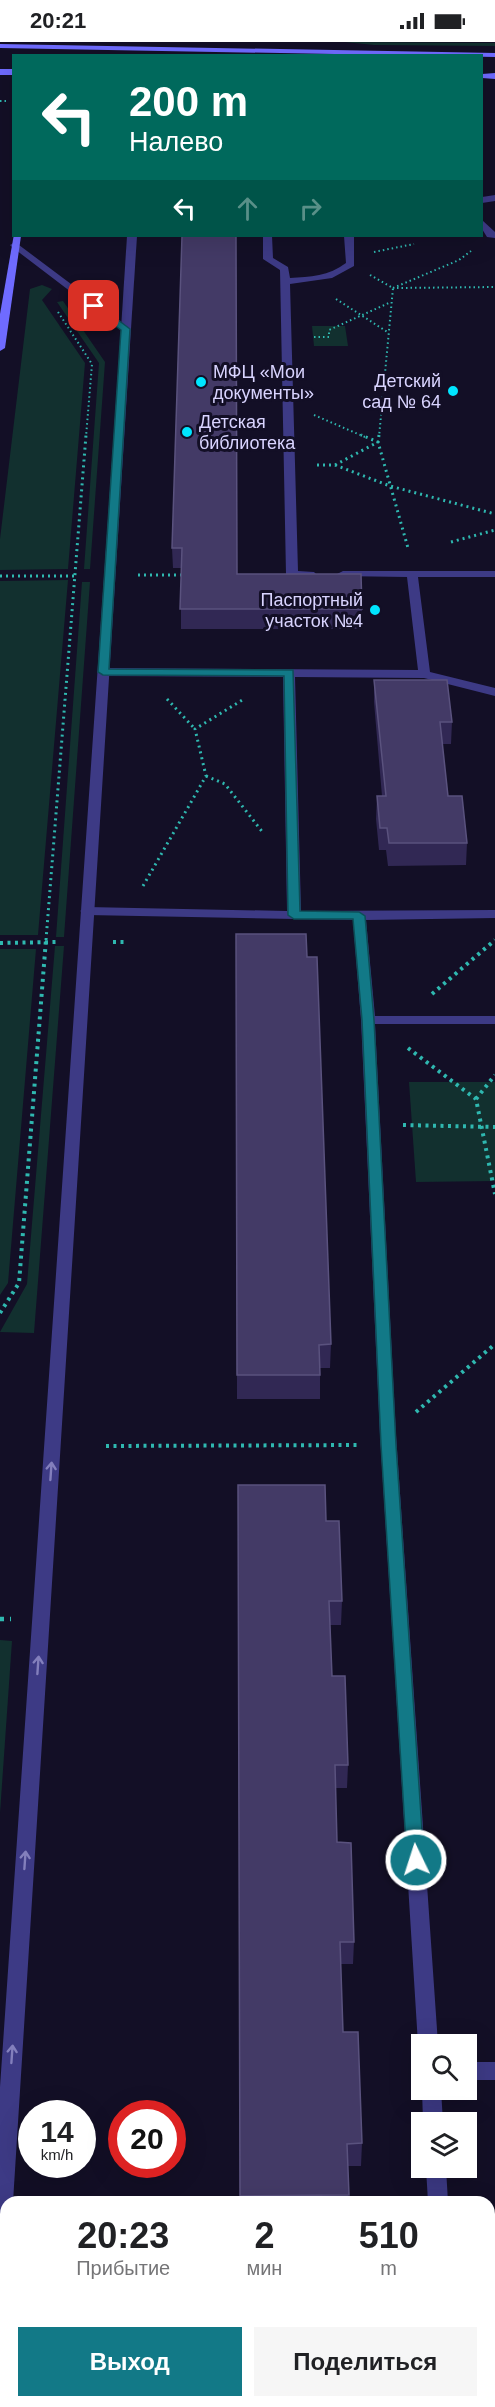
<!DOCTYPE html>
<html lang="ru">
<meta charset="utf-8">
<style>
:root{--surface:#fff;--page:#f6f6f6;--text:#202124;--muted:#757577;--accent:#127987}
body{margin:0;font-family:Helvetica,sans-serif;background:var(--page);color:var(--text);height:100vh;display:flex;flex-direction:column;font-size:22px;white-space:nowrap}
*{box-sizing:border-box;margin:0}
p{font-size:20px;color:var(--muted)}
.icon{flex:none;width:33px;height:33px;fill:none;stroke:currentColor;stroke-width:2;stroke-linecap:round;stroke-linejoin:round}
.map{position:relative;flex:1;overflow:hidden}
.panel{position:absolute;left:0px;top:2154px;width:495px;height:212px;display:flex;flex-direction:column;background:var(--surface);border-radius:18px 18px 0 0;box-shadow:0 6px 24px #0002}
.panel>*{flex:none}
.banner{position:absolute;left:12px;top:12px;width:471px;height:183px;border-radius:0px;box-shadow:0 6px 24px #0002;background:#00695c;color:#fff;overflow:hidden}
.buttons{position:absolute;left:411px;top:1992px;display:grid;gap:12px}
.buttons a{display:grid;place-items:center;width:66px;height:66px;border-radius:0px;background:var(--surface);box-shadow:0 6px 24px #0002;font-size:30px}
.speed{position:absolute;left:18px;top:2058px;display:flex;gap:12px;font-size:30px;font-weight:700;text-align:center}
.speed>*{display:grid;place-content:center;width:78px;height:78px;border-radius:50%;background:var(--surface);box-shadow:0 6px 24px #0002;line-height:1}
.speed small{font-size:15px;font-weight:400}
.speed .limit{border:9px solid #d22;background:#fff;color:#111}
.pin{position:absolute;display:grid;place-items:center;width:51px;height:51px;color:#fff;margin:-26px;border-radius:12px;box-shadow:0 3px 9px #0006}
.me{position:absolute;width:66px;margin:-33px;rotate:356deg;stroke-linejoin:round;filter:drop-shadow(0 0 4px #0008)}
.turn{display:flex;align-items:center;gap:21px;height:126px;padding:0 18px;font-size:27px}
.turn .icon{width:78px;height:78px;stroke-width:2.5}
.turn b{display:block;font-size:42px;line-height:51px}
.lanes{display:flex;align-items:center;height:57px;padding:0 18px;background:#0003;justify-content:center;gap:30px;direction:ltr}
.lanes .off{opacity:.35}
.eta{display:flex;justify-content:space-evenly;align-items:center;height:102px;text-align:center}
.eta b{font-size:36px;font-weight:700;line-height:42px}
.action{display:flex;gap:12px;margin-top:auto;padding:12px 18px}
.action a{flex:1;height:69px;border-radius:0px;background:var(--accent);color:#fff;font-size:24px;font-weight:700;line-height:69px;text-align:center}
.action a+a{background:var(--page);color:var(--text)}
.status{display:flex;justify-content:space-between;align-items:center;height:42px;padding:0 30px;background:var(--surface);direction:ltr}
.status svg{height:16px;fill:currentColor}
.map>svg:first-child{display:block}
.green{fill:#12302f}
.lines{fill:none;stroke-linecap:round;stroke-linejoin:round}
.path-far3{stroke:#2fb8b0;stroke-width:2;stroke-dasharray:1.5 3;stroke-linecap:butt}
.path-far2{stroke:#2fb8b0;stroke-width:3;stroke-dasharray:2 4;stroke-linecap:butt}
.path-far1{stroke:#2fb8b0;stroke-width:4;stroke-dasharray:3 4.5;stroke-linecap:butt}
.path{stroke:#2fb8b0;stroke-width:4.5;stroke-dasharray:4 6;stroke-linecap:butt}
.service{fill:#3d3a85;fill-rule:evenodd}
.minor{fill:#3d3a85;fill-rule:evenodd}
.secondary{fill:#6f6bff;fill-rule:evenodd}
.wall{fill:#312854}
.building{fill:#433a66;stroke:#5a527e;stroke-width:1.5}
.oneway{stroke:#837fbc}
.route{fill:#127987;stroke:#0c4f58;stroke-width:1.5}
.poi-dot{fill:#00e5ff;stroke:#130f26;stroke-width:2}
.labels{text-anchor:middle;stroke-width:6;stroke-linejoin:round;paint-order:stroke}
.far-poi-label{font-size:18px;fill:#d9d4ff;stroke:#130f26;text-anchor:start}
</style>
<div class="status"><b>20:21</b><svg viewBox="0 0 49 12"><path d="M0 12V9h3v3zM5 12V6h3v6zM10 12V3h3v9zM15 12V0h3v12zM26 1h20v11H26zM47 4h2v5h-2z"/></svg></div>
<div class="map">
<svg width="495" height="2365" viewBox="0 0 495 2365">
<rect width="100%" height="100%" fill="#130f26"/>
<g class="green">
<polygon points="345,0 495,1 495,4 374,3"/>
<polygon points="42,243 52,247 42,258 85,321 68,527 0,528 0,497 30,247"/>
<polygon points="63,259 105,320 90,527 84,527 99,321 57,260"/>
<polygon points="312,284 345,284 348,304 314,304"/>
<polygon points="68,538 38,893 0,893 0,539"/>
<polygon points="82,540 90,540 64,895 56,895"/>
<polygon points="55,904 64,904 34,1291 0,1290 27,1242"/>
<polygon points="0,907 36,907 8,1241 0,1253"/>
<polygon points="409,1040 495,1040 495,1139 416,1140"/>
<polygon points="0,1598 12,1599 0,1771"/>
</g>
<g class="lines">
<g class="path-far3">
<polyline points="0,59 7,59"/>
<polyline points="374,210 414,202"/>
<polyline points="370,233 393,246 379,395"/>
<polyline points="393,246 459,218 471,209"/>
<polyline points="397,246 495,245"/>
<polyline points="336,257 389,291"/>
<polyline points="58,270 92,322 86,395"/>
<polyline points="314,295 329,295 329,288 391,260"/>
<polyline points="314,373 365,395"/>
</g>
<g class="path-far2">
<polyline points="379,393 378,400 408,506"/>
<polyline points="317,423 335,423 378,400 361,393"/>
<polyline points="335,423 390,444 495,472"/>
<polyline points="451,500 495,488"/>
<polyline points="138,533 182,533"/>
<polyline points="0,534 77,534"/>
<polyline points="167,657 195,687"/>
<polyline points="206,734 225,742 264,792"/>
<polyline points="143,844 206,734 195,687 244,657"/>
<polyline points="46,898 86,393"/>
</g>
<g class="path-far1">
<polyline points="113,900 124,900"/>
<polyline points="0,901 57,900"/>
<polyline points="432,952 495,898"/>
<polyline points="408,1006 476,1057 495,1152"/>
<polyline points="476,1057 495,1033"/>
<polyline points="403,1083 495,1085"/>
<polyline points="0,1271 19,1241 46,897"/>
<polyline points="416,1370 495,1302"/>
<polyline points="106,1404 358,1403"/>
</g>
<g class="path">
<polyline points="0,1577 11,1577"/>
<polyline points="118,2360 121,2365"/>
<polyline points="353,2360 353,2365"/>
<polyline points="269,2365 272,2360"/>
</g>
<g class="service">
<polygon points="495,153 495,159 482,161 482,155"/>
<polygon points="482,178 495,190 495,196 487,195 482,187"/>
<polygon points="127,194 137,194 131,287 126,290 121,287"/>
<path d="M 263,194 L 272,194 L 273,216 L 288,225 L 290,236 C 310,235 329,234 346,221 L 344,194 L 354,194 L 354,224 L 332,236 L 290,242 L 298,529 L 314,530 L 316,532 C 309,537 293,537 286,532 L 280,228 L 263,217 Z"/>
<polygon points="343,529 495,529 495,535 418,535 430,630 495,646 495,654 424,636 295,635 301,869 495,868 495,876 366,878 375,974 495,974 495,982 375,982 396,1393 438,2002 422,2002 422,2008 418,2002 380,1393 361,978 353,878 87,873 80,869 87,865 287,869 283,635 103,634 97,630 103,626 418,628 407,535 339,534 337,532"/>
<rect x="466" y="2020" width="29" height="18"/>
<polygon points="422,2047 441,2048 443,2080 423,2080"/>
<polygon points="426,2126 446,2126 448,2160 428,2160"/>
<rect x="489" y="2233" width="6" height="20"/>
<rect x="0" y="2247" width="6" height="20"/>
</g>
<polygon class="minor" points="15,200 131,287 13,2160 6,2160 6,2204 0,2206 0,2045 121,288 12,205 10,203"/>
<g class="secondary">
<polygon points="0,2 495,11 495,15 0,6"/>
<rect x="0" y="27" width="14" height="6"/>
<polygon points="495,31 495,37 482,36 482,32"/>
<polygon points="14,192 21,194 5,306 0,309 0,272"/>
</g>
</g>
<g class="wall">
<polygon points="182,194 237,532 362,567 361,587 181,587 181,526 173,526 172,506"/>
<polygon points="374,638 452,680 451,702 442,702 448,754 467,801 466,823 388,824 386,808 379,808 376,777 377,754 382,754 374,660"/>
<polygon points="236,892 307,915 331,1302 330,1326 320,1326 320,1357 237,1357"/>
<polygon points="238,1443 326,1479 342,1559 341,1583 330,1583 332,1634 348,1723 347,1746 335,1746 337,1800 354,1900 353,1922 341,1922 343,1990 362,2101 361,2124 348,2124 348,2160 240,2160"/>
</g>
<g class="building">
<polygon points="182,194 236,194 237,532 361,532 362,567 180,567 182,506 172,506"/>
<polygon points="374,638 447,638 452,680 440,680 448,754 462,754 467,801 389,801 387,786 380,786 377,754 386,754"/>
<polygon points="236,892 306,892 307,915 317,915 331,1302 319,1303 320,1333 237,1333"/>
<polygon points="238,1443 325,1443 326,1479 339,1479 342,1559 329,1559 332,1634 345,1634 348,1723 335,1723 337,1800 351,1801 354,1900 340,1900 343,1990 358,1990 362,2101 347,2102 349,2153 240,2154"/>
</g>
<defs><path id="oneway-shaft" d="M-6 0H5M1.5-3L5.5 0L1.5 3" fill="none" stroke-width="1.6" stroke-linecap="round" stroke-linejoin="round" transform="scale(1.5)"/></defs>
<g class="oneway">
<use href="#oneway-shaft" transform="translate(51 1429) rotate(-86)"/>
<use href="#oneway-shaft" transform="translate(38 1623) rotate(-86)"/>
<use href="#oneway-shaft" transform="translate(25 1818) rotate(-86)"/>
<use href="#oneway-shaft" transform="translate(12 2012) rotate(-86)"/>
</g>
<polygon class="route" points="91,262 97,262 130,287 109,627 293,628 300,869 359,870 365,874 374,978 396,1403 424,1818 422,1823 416,1825 410,1823 407,1818 381,1403 362,978 353,877 294,877 288,873 284,634 103,633 98,630 121,288 91,266"/>
<g class="poi-dot">
<circle cx="201" cy="340" r="6"/>
<circle cx="453" cy="349" r="6"/>
<circle cx="187" cy="390" r="6"/>
<circle cx="375" cy="568" r="6"/>
</g>
<g class="labels">
<g class="far-poi-label">
<text x="213" y="336">МФЦ «Мои<tspan x="213" dy="21">документы»</tspan></text>
<text x="441" y="345" text-anchor="end">Детский<tspan x="441" dy="21">сад № 64</tspan></text>
<text x="199" y="386">Детская<tspan x="199" dy="21">библиотека</tspan></text>
<text x="363" y="564" text-anchor="end">Паспортный<tspan x="363" dy="21">участок №4</tspan></text>
</g>
</g>
</svg>
<div class="buttons">
<a><svg class="icon" aria-label="search" viewBox="0 0 24 24"><circle cx="10" cy="10" r="6"/><path d="M15 15l6 6"/></svg></a>
<a><svg class="icon" aria-label="layers" viewBox="0 0 24 24"><path d="M12 4l9 5-9 5-9-5zM3 14l9 5 9-5"/></svg></a>
</div>
<div class="speed"><div>14<small>km/h</small></div><div class="limit">20</div></div>
<div class="pin" style="left:94px;top:264px;background:#d93025"><svg class="icon" aria-label="arrive" viewBox="0 0 24 24"><path d="M6 21V4h12l-3 4 3 4H6"/></svg></div>
<svg class="me" style="left:416px;top:1818px" viewBox="-20 -20 40 40"><circle r="17" fill="#127987" stroke="#fff" stroke-width="3"/><path d="M0-11L8 9 0 5-8 9z" fill="#fff"/></svg>
<div class="banner">
<div class="turn"><svg class="icon" aria-label="left" viewBox="0 0 24 24"><path d="M17 20v-9H6M10 6l-5 5 5 5"/></svg><div><b>200 m</b>Налево</div></div>
<div class="lanes"><svg class="icon" aria-label="left" viewBox="0 0 24 24"><path d="M17 20v-9H6M10 6l-5 5 5 5"/></svg><svg class="icon off" aria-label="ahead" viewBox="0 0 24 24"><path d="M12 20V5M6 11l6-6 6 6"/></svg><svg class="icon off" aria-label="right" viewBox="0 0 24 24"><path d="M7 20v-9h11M14 6l5 5-5 5"/></svg></div>
</div>
<section class="panel">
<div class="eta">
<div><b>20:23</b><p>Прибытие</p></div>
<div><b>2</b><p>мин</p></div>
<div><b>510</b><p>m</p></div>
</div>
<div class="action"><a>Выход</a><a>Поделиться</a></div>
</section>
</div>
